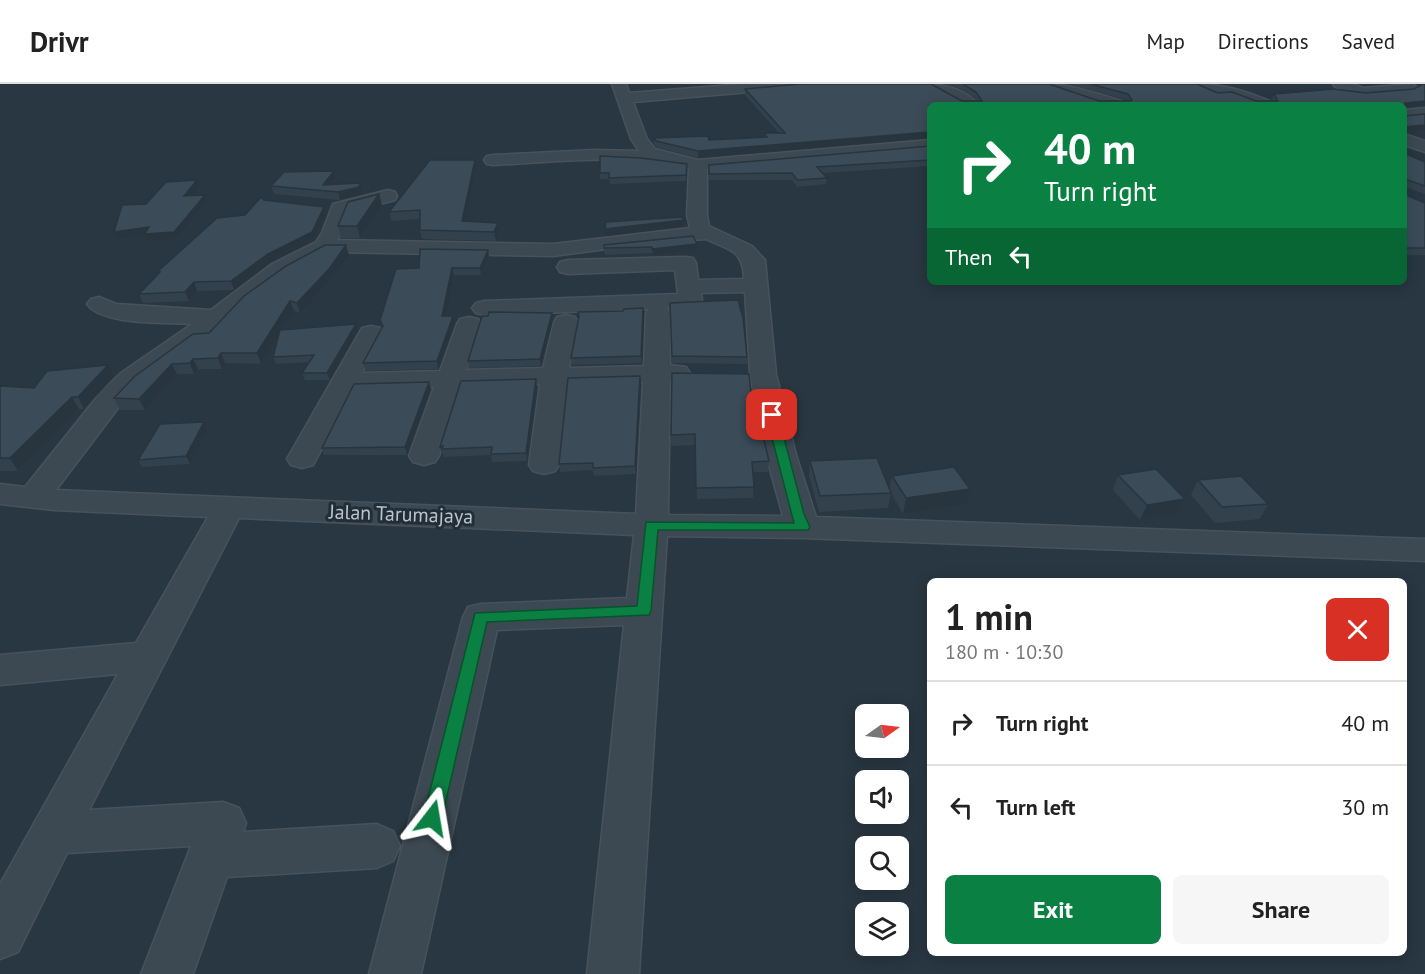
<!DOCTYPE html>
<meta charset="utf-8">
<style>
:root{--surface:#fff;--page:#f6f6f6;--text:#222;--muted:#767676;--line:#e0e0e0;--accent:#0b8043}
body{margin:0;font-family:"PT Sans",sans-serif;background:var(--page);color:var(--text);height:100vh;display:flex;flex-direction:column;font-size:22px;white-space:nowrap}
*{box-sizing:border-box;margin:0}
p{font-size:20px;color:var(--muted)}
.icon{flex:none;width:33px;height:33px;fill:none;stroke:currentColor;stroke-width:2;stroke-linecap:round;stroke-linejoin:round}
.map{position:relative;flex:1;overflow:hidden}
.details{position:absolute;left:927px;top:494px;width:480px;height:378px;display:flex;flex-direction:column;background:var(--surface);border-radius:9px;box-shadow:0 3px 15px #0003}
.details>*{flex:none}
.top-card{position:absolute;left:927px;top:18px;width:480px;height:183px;border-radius:9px;box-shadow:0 3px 15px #0003;background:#0b8043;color:#fff;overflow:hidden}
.needle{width:39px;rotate:76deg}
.fabs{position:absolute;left:855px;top:620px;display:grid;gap:12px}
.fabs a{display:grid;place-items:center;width:54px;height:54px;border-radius:9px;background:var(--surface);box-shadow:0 3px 15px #0003;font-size:30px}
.pin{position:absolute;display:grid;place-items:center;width:51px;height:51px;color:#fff;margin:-26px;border-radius:12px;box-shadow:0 3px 9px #0006}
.me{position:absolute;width:66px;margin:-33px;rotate:14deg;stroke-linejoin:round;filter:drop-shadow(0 0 4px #0008)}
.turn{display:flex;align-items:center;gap:21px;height:126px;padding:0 18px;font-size:27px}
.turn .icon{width:78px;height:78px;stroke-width:2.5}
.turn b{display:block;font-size:42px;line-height:51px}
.then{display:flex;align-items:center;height:57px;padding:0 18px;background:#0003;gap:12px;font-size:22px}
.round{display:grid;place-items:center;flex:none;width:63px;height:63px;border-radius:9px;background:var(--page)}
.head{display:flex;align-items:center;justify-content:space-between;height:102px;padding:0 18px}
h1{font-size:36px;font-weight:700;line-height:45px}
.button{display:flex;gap:12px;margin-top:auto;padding:12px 18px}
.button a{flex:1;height:69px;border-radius:9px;background:var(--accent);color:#fff;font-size:24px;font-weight:700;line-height:69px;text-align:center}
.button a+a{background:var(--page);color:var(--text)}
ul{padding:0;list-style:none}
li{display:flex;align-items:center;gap:18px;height:84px;padding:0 18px;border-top:2px solid var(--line)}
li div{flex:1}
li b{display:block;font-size:22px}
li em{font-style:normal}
header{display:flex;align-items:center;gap:36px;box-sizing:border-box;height:84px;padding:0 30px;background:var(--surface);border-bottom:2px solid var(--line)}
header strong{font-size:28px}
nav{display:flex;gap:33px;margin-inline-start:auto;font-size:21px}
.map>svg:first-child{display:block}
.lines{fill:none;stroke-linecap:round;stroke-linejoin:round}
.minor-casing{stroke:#47525b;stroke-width:3}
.minor{fill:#3d4952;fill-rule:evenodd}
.wall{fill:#33414c}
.shaded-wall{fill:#29353e}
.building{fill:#3b4c58;stroke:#29353e;stroke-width:1.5}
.route{fill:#0b8043;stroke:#07532c;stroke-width:1.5}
.labels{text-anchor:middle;stroke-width:6;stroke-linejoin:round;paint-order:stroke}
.street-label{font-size:20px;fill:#bac3cc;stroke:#222e37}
</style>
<header>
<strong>Drivr</strong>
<nav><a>Map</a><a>Directions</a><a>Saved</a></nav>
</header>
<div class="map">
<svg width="1425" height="890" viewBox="0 0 1425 890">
<rect width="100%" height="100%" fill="#293742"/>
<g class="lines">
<defs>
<g id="minor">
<path d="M 612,0 L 626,0 L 629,9 L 745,0 L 804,0 L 797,4 L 633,18 L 647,55 L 655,65 L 698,76 L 930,56 L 930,66 L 707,85 L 707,131 L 709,142 L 752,162 L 765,176 L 776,290 L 796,371 L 816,433 L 1425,455 L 1425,477 L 803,454 L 667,452 L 639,890 L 587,890 L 624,541 L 497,546 L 421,890 L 369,890 L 463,533 L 468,523 L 481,520 L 627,514 L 634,451 L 239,434 L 89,726 L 223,718 L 239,724 L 246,739 L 243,748 L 377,740 L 393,747 L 400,762 L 393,777 L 377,784 L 227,793 L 193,890 L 141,890 L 191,762 L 67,769 L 18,868 L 0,875 L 0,800 L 118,590 L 0,601 L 0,571 L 136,559 L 208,433 L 54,426 L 0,420 L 0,400 L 25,403 L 101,308 L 121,289 L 192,240 C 167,238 102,242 87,220 L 91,215 L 99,213 L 116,220 L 211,226 L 272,180 L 316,158 L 322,149 L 333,120 L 388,106 L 395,108 L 397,112 L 395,116 L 349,128 L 342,149 L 337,156 L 553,160 L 690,144 L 687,131 L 689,84 C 627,69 557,78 493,81 L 487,80 L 484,76 L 487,72 L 493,71 L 595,66 L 639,67 L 631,55 ZM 706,155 C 730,167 743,165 744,195 L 698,196 L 696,179 L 693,174 L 685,173 L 568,176 L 560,178 L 557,183 L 560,188 L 568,190 L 675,186 L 678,210 L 484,217 L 476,219 L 472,224 L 476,229 L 484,231 L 649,225 L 646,229 L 644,282 L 569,284 L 578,238 L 575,233 L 566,231 L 557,233 L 554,238 L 543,284 L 466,286 L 481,240 L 478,235 L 469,233 L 460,235 L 457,240 L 440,287 L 362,289 L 383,249 L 380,244 L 371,242 L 362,244 L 287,375 L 291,381 L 302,384 L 313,381 L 354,305 L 434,303 L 409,372 L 413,378 L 424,381 L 435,378 L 439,372 L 461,302 L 540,300 L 529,381 L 533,387 L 544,390 L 555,387 L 559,381 L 567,300 L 643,298 L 636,430 L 56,406 L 121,320 L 139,301 L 288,190 L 327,168 L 553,172 L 660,158 ZM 745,208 L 750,290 L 766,371 L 783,432 L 668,431 L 670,297 L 686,295 L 690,289 L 686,283 L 670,281 L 670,229 L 666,224 L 698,221 L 702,216 L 701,209 Z"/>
<path d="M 923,0 C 943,0 965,5 979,21 L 962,21 Z"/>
<path d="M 1045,0 C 1073,0 1099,11 1126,18 L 1128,21 L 1098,21 L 1047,3 Z"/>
<path d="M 1195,0 C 1224,0 1246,7 1272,18 L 1274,21 L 1254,21 L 1233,12 L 1197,3 Z"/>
<polygon points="1333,0 1353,0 1363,4 1412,0 1418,4 1411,8 1362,12 1335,3"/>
<polygon points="1425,24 1425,34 1404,36 1404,26"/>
<polygon points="1404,50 1425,57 1425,68 1404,61"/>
</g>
</defs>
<use href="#minor" class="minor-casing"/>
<use href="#minor" class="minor"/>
</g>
<g class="wall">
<polygon points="943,0 1049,0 1099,17 1128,17 1127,16 1067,0 1197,0 1218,9 1256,17 1272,17 1272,15 1274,10 1365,9 1414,5 1425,0 1425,22 1405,24 1405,32 1425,30 1425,46 1404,48 930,21 930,54 698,74 656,63 654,60 654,54 709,56 764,53 764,49 779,49 745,11 745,5 962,17 977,17 975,14 961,5"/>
<polygon points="930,62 930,82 823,89 827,94 826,100 797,103 792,96 709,96 709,81"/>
<polygon points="1404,69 1425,78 1425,110 1405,103 1406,111 1425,119 1425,171 1404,171"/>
<polygon points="687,80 686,97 610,100 609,95 600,95 600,89"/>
<polygon points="476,84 465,137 499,147 496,157 422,155 420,146 420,135 391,137 389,128"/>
<polygon points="334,87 336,95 332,101 362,107 361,110 340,116 274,110 271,102"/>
<polygon points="379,110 382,122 360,154 341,154 338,142"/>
<polygon points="264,116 324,123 326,131 314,156 271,178 234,206 197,207 189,217 143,219 139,210 158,190 157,188 245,131"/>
<polygon points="693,152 697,167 653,171 652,169 605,171 604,164"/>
<polygon points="488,166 489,173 481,191 454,191 445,232 453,232 455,240 438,285 366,287 363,279 382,244 380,236 419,184"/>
<polygon points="349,171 332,195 300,229 294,227 282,246 356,240 358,247 330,296 305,296 302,289 309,278 276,280 273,273 278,252 261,280 225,279 222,285 198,285 194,290 177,290 145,326 120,326 114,314 209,249"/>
<polygon points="670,219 747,273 747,280 672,279"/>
<polygon points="643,224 642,279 572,281 571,274 579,235 578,228 623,227"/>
<polygon points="553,236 541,282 469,284 468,277"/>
<polygon points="672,289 755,353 769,377 768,388 753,388 753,414 697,415 695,361 671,362"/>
<polygon points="114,293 84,325 79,325 18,387 0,387 0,302 34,304"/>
<polygon points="641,299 636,390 594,392 593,386 560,388 559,380"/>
<polygon points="537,302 527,377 492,378 491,371 444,373 443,370 442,370 440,363"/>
<polygon points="431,305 407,371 324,371 322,364"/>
<polygon points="204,338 208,345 190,380 142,383 138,376"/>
<polygon points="810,377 889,406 892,392 970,405 967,420 903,430 891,409 888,424 819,428 809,392"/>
<polygon points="1118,391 1178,430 1140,436 1113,406"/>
<polygon points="1198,396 1268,420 1260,435 1215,439 1191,411"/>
</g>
<g class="shaded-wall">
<polygon points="1425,17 1425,22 1404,24 1405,19"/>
<polygon points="1425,41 1425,46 1404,48 1404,43"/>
<polygon points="930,48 930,54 698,74 698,67"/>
<polygon points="475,76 476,84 464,146 462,137"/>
<polygon points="334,87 336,95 327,107 323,101"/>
<polygon points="197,96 199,102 186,118 184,112"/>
<polygon points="360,99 362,107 361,110 340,116 338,108"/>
<polygon points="379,110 382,122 360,154 357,142"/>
<polygon points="205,111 207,117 176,154 147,157 145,150 117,154 114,148 149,143"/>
<polygon points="324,123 326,131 314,156 271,178 234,206 231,197"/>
<polygon points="684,136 684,142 606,152 605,145"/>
<polygon points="498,139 499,147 496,157 494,148"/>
<polygon points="697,160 697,167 653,171 652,165"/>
<polygon points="346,161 349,171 332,195 300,229 297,219"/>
<polygon points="488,166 489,173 481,191 480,184"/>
<polygon points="452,184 454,191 444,240 442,232"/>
<polygon points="194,198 197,207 189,217 185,208"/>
<polygon points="290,217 294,227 261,280 257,269"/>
<polygon points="643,224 644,231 642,279 641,272"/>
<polygon points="552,229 553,236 541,282 540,275"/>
<polygon points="453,232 455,240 438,285 437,277"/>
<polygon points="356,240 358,247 330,296 327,289"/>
<polygon points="221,269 225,279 222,285 218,274"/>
<polygon points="193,275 198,285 194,290 190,279"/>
<polygon points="172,280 177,290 145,326 139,315"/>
<polygon points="108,281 114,293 84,325 78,313"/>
<polygon points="640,292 641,299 636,390 635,382"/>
<polygon points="536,295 537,302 527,377 526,369"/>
<polygon points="429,298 431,305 407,371 405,363"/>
<polygon points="72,313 79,325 18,387 10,374"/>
<polygon points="204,338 208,345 190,380 186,372"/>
<polygon points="970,405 967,420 903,430 906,414"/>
<polygon points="1185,415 1178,430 1140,436 1147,421"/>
</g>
<g class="building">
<polygon points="799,0 931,0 962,17 982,17 976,8 963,0 1049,0 1099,17 1130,17 1132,16 1128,10 1090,0 1197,0 1218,9 1232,8 1256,17 1278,17 1274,10 1334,5 1365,9 1414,5 1421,1 1425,0 1425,17 1405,19 1405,32 1425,30 1425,41 1404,43 1404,21 930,21 930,48 698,67 656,57 654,54 708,52 709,56 767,53 764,49 785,49 745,5"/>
<polygon points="930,62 930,76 817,83 827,94 797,96 792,89 709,90 709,81"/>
<polygon points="1404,69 1425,78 1425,102 1408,96 1405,98 1406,111 1425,119 1425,164 1404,164"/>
<polygon points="600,72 641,74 687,80 686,91 609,94 609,89 600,89"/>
<polygon points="430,76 475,76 462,137 498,139 494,148 420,146 420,126 389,128"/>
<polygon points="334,87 323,101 360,99 359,103 338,108 271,102 284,88"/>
<polygon points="197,96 184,112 205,111 174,148 145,150 149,143 114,148 122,121 146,120 166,98"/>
<polygon points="379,110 357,142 338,142 348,118"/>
<polygon points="261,113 264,116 324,123 312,148 268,170 231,197 194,198 185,208 139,210 160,188 157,188 217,134 245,131"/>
<polygon points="682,133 684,136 605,145 606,138"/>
<polygon points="693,152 697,160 652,165 652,163 604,164 604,161"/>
<polygon points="325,161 346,161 329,185 297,219 290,217 257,269 221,269 218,274 193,275 190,279 172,280 139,315 114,314 135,292 193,250 209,249 244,212 286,182"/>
<polygon points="420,165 488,166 480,184 452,184 442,232 453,232 437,277 363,279 383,242 380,236 396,185 419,184"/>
<polygon points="738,216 743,234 747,273 672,272 670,219"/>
<polygon points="643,224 641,272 571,274 579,232 578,228 623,227 624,225"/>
<polygon points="489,228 552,229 540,275 468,277 482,232 488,232"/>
<polygon points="356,240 327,289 302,289 314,271 273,273 280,246"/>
<polygon points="108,281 78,313 72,313 10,374 0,374 0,302 34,304 47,287"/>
<polygon points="672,289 749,290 755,353 763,352 769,377 752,378 754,403 696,404 695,350 671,351"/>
<polygon points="640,292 635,382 593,384 593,379 559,380 568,294"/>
<polygon points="536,295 526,369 491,370 492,363 442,365 443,362 440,363 461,297"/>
<polygon points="429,298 405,363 322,364 354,300"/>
<polygon points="204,338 186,372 138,376 160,340"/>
<polygon points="877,374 891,409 820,412 810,377"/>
<polygon points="954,383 970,405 906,414 892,392"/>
<polygon points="1156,385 1185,415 1147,421 1118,391"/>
<polygon points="1241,392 1268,420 1222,423 1198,396"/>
</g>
<polygon class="route" points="772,327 778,331 804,430 810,443 808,446 658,446 651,527 649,531 487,538 442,734 439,740 432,742 426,740 423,734 475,529 637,522 646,438 794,439 766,331"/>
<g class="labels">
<g class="street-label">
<text transform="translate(401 430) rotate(2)" y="7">Jalan Tarumajaya</text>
</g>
</g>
</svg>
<div class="fabs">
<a><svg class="needle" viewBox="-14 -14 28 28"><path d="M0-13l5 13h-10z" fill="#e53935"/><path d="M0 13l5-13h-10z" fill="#767676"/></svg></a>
<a><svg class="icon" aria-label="sound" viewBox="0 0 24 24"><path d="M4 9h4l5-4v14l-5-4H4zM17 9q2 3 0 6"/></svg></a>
<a><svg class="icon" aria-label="search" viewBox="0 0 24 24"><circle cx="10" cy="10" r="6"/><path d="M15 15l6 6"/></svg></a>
<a><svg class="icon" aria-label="layers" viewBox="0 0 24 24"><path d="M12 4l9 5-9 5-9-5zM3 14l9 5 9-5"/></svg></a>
</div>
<div class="pin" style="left:772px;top:331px;background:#d93025"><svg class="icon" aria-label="arrive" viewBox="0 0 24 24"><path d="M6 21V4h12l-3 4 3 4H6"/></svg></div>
<svg class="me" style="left:432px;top:734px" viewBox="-20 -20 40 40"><path d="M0-17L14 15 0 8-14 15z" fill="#0b8043" stroke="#fff" stroke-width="4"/></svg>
<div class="top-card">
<div class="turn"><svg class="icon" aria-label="right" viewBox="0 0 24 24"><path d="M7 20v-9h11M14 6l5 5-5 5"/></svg><div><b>40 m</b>Turn right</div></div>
<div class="then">Then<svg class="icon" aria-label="left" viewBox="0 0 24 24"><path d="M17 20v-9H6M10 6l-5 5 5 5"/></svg></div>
</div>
<section class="details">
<div class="head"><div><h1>1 min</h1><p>180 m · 10:30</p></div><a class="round" style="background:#d93025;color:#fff"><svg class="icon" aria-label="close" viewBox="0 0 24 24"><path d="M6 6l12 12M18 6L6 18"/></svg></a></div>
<ul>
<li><svg class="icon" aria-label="right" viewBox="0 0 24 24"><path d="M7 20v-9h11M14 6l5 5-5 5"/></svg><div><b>Turn right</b></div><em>40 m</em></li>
<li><svg class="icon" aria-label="left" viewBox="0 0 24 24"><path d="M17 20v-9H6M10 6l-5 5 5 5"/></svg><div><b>Turn left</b></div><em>30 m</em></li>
</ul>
<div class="button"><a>Exit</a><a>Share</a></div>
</section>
</div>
